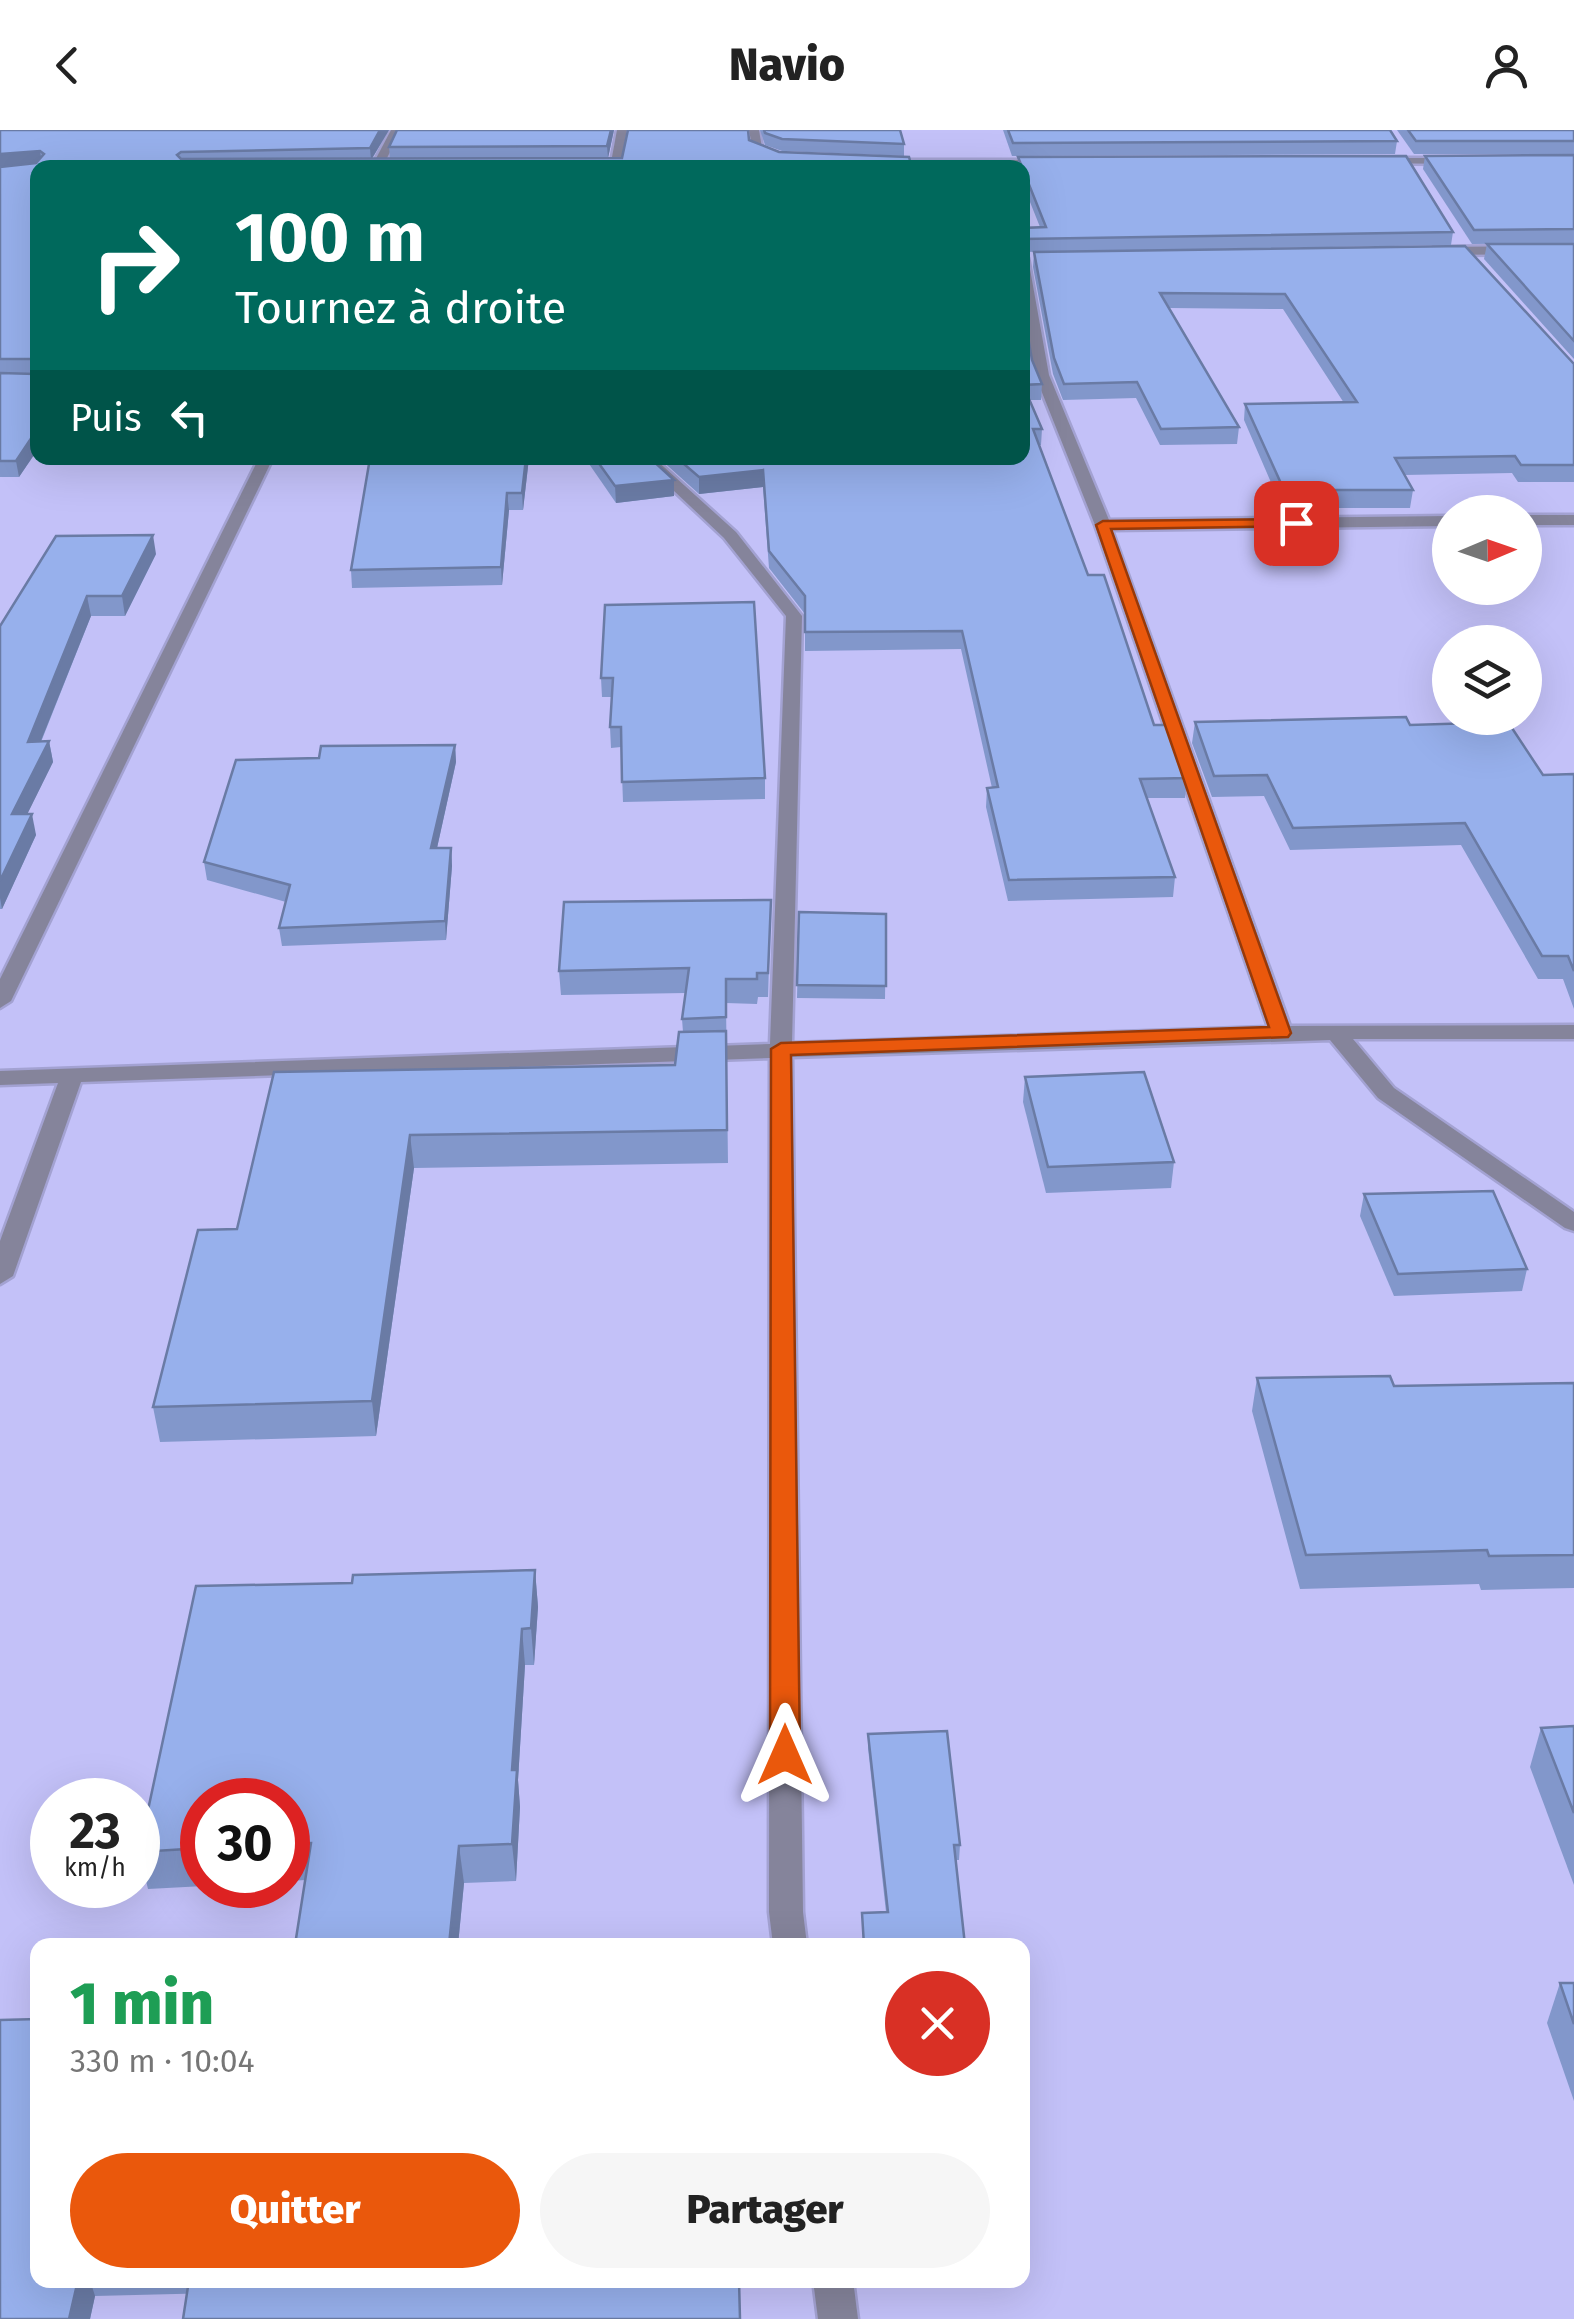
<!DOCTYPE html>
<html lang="fr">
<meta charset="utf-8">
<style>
:root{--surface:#fff;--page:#f6f6f6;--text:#222;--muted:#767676;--accent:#ea580c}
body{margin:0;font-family:"Fira Sans",sans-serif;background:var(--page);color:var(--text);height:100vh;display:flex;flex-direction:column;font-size:38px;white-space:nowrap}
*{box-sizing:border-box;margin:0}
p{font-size:32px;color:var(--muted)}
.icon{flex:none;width:55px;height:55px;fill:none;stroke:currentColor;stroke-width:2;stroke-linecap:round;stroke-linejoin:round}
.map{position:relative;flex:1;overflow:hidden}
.panel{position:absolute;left:30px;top:1808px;width:1000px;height:350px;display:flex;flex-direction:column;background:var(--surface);border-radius:20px;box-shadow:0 10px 40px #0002}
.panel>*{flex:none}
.top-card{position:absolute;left:30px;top:30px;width:1000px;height:305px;border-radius:20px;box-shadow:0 10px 40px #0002;background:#00695c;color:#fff;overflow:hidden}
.needle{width:65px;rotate:88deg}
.controls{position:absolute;left:1432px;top:365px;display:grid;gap:20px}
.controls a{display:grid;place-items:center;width:110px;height:110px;border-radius:50%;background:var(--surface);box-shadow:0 10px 40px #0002;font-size:50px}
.speed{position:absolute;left:30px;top:1648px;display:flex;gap:20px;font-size:50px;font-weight:700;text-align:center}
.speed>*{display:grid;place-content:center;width:130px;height:130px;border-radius:50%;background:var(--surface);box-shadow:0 10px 40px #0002;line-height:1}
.speed small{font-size:25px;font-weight:400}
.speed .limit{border:15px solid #d22;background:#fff;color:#111}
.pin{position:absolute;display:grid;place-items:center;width:85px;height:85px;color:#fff;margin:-42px;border-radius:20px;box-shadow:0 5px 15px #0006}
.me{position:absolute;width:110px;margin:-55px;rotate:0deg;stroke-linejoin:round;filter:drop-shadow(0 0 8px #0008)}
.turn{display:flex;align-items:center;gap:35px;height:210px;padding:0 40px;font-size:45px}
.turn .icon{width:130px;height:130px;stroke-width:2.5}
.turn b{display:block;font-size:70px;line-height:85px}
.then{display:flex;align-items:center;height:95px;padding:0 40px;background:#0003;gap:20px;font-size:38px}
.round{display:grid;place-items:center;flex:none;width:105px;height:105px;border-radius:52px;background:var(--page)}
.headline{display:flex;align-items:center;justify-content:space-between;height:170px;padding:0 40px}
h1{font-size:60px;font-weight:800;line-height:75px;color:#1e9e55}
.primary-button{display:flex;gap:20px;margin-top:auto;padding:20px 40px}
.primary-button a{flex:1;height:115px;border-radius:60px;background:var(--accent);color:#fff;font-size:40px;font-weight:800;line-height:115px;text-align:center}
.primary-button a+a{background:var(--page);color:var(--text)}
header{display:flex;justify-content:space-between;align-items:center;height:130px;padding:0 40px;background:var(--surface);font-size:45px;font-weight:800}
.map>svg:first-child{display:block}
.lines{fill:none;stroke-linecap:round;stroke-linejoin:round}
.minor-casing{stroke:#a3a2d2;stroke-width:5}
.minor{fill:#85849b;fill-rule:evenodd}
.wall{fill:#8297cb}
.shaded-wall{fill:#6a7ba5}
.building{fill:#97b0ec;stroke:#6a7ba5;stroke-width:2.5}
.route{fill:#ea580c;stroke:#983908;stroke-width:2.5}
</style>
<header><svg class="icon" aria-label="back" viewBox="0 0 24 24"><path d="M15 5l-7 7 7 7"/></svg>Navio<svg class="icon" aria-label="person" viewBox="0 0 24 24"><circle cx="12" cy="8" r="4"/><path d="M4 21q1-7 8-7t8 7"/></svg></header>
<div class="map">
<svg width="1574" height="2189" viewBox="0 0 1574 2189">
<rect width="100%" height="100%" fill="#c3c1f8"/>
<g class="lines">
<defs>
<g id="minor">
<polygon points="391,0 401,0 382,38 371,38"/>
<polygon points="617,0 627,0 620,38 610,38"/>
<polygon points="749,0 759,0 762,18 788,26 788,30 753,22"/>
<polygon points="1374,28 1459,28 1464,31 1459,34 1370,33"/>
<polygon points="879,30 1049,30 1054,33 1049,36 875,35"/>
<polygon points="1574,116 1574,124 1434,125 1428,121 1434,117"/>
<polygon points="1022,125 1028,128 1049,245 1109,390 1450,386 1450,396 1112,400 1290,896 1574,895 1574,909 1353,909 1394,958 1574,1082 1574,1101 1565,1098 1378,968 1330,910 792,927 803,1782 807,1815 773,1815 769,1782 770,928 81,952 13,1146 0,1154 0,1111 58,953 0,955 0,941 770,914 786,486 724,408 639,328 654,328 736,402 802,486 792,913 1268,897 1095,395 1035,245 1022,167"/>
<polygon points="259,328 273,328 11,871 0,878 0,849"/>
<rect x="1525" y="385" width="49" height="10"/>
<polygon points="813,2150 853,2150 858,2189 818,2189"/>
</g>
</defs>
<use href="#minor" class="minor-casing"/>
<use href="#minor" class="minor"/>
</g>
<g class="wall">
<polygon points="0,0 389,0 372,29 390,29 389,17 614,0 608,28 622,28 749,10 779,22 909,27 38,38 38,319 19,347 0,347"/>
<polygon points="760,0 900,0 904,14 904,26 782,21 765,15"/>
<polygon points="1003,0 1390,0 1397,11 1395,24 1012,26"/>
<polygon points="1397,0 1574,0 1574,24 1414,24"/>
<polygon points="1574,25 1574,113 1472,114 1423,39 1425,26"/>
<polygon points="1018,27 1453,102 1451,115 1022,122 1022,98 1040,97 1022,52 1022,38 1018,38"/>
<polygon points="1487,114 1574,114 1574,229 1484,129"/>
<polygon points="1465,116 1574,234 1574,352 1518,352 1512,343 1404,345 1413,360 1410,378 1282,378 1244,290 1245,274 1344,273 1283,179 1169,178 1239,297 1237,314 1160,315 1136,268 1063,270 1053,244 1033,137 1034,122"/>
<polygon points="1022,173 1032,230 1042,254 1041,270 1030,270 1042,299 1041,315 1039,315 1088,445 1154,595 1187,648 1185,668 1147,668 1175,747 1173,767 1008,771 986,677 987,658 992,658 961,519 805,521 805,484 769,438 763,357 699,364 659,328 1022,328"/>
<polygon points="370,328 529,328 523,380 509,380 502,455 352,458 351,440"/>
<polygon points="585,328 650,328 674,366 616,373"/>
<polygon points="156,424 125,486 91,486 41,612 49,611 53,632 27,684 36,705 2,779 0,779 0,496"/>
<polygon points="605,475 765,648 765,669 623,672 621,617 611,618 610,597 612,567 602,567 601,548"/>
<polygon points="1195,592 1410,595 1543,645 1574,644 1574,879 1563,849 1538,849 1461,715 1290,720 1264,666 1212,667 1192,613"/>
<polygon points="455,615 456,632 437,718 451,718 452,736 446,810 282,816 279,798 286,772 207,750 204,732 319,628"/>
<polygon points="771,770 768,867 758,867 757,874 726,873 728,1033 414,1038 376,1306 160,1312 153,1277 237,1099 274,942 675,935 683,902 682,889 686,863 561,865 559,841"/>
<polygon points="799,782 886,784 885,869 797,868"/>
<polygon points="1025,947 1174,1032 1171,1058 1046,1063 1023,972"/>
<polygon points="1364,1064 1527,1139 1522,1161 1394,1166 1360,1086"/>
<polygon points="1257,1248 1394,1256 1574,1253 1574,1458 1481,1460 1479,1454 1300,1459 1252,1281"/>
<polygon points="535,1440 538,1477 534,1535 525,1535 518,1650 520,1677 516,1751 464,1753 458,1815 295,1815 306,1750 288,1751 288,1670 202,1670 202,1755 223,1755 148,1759 139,1722 352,1453"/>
<polygon points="1574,1596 1574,1755 1530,1637 1541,1598"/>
<polygon points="868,1604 960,1715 959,1730 955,1730 965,1815 863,1815 862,1783 886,1782 868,1618"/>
<polygon points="1560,1853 1574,1853 1574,1971 1547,1893"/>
<polygon points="38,2150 740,2150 95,2166 90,2189 0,2189"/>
</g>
<g class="shaded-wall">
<polygon points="380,0 389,0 371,30 370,18"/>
<polygon points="611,0 614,0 608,28 607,16"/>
<polygon points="40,21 42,33 0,37 0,24"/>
<polygon points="38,298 38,319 19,347 16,331"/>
<polygon points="526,328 529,328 523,380 522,363"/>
<polygon points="763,340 763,357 699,364 699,347"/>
<polygon points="674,350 674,366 616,373 615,356"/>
<polygon points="507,363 509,380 502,455 501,437"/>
<polygon points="153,405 156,424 125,486 122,466"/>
<polygon points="87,466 91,486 32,633 28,612"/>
<polygon points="49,611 53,632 17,705 12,684"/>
<polygon points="455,615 456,632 433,736 431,718"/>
<polygon points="32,684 36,705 2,779 0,768 0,751"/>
<polygon points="451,718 452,736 446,810 445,791"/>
<polygon points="410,1005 414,1038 376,1306 372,1271"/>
<polygon points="535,1440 538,1477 534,1535 531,1498"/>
<polygon points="522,1499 525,1535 518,1650 520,1677 516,1751 512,1714 512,1640"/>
<polygon points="459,1716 464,1753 458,1815 449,1815"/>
<polygon points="78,2150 90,2150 95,2166 90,2189 69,2189"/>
</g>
<g class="building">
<polygon points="0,0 380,0 370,18 181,22 177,25 181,29 622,28 628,0 748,0 749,10 779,22 909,27 912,38 38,38 38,231 35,229 0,229 0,37 36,33 44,24 40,21 0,24"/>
<polygon points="397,0 611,0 607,16 389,17"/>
<polygon points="764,0 900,0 904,14 782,9 765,3"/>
<polygon points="1008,0 1390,0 1397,11 1013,13"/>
<polygon points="1408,0 1574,0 1574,11 1416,11"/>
<polygon points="1574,25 1574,99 1474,100 1425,26"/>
<polygon points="1406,26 1453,102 1022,109 1022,98 1046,97 1018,27"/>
<polygon points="1487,114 1574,114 1574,211"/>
<polygon points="1465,116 1574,234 1574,335 1521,335 1515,326 1395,328 1413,360 1284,360 1245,274 1357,272 1285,164 1160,163 1239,297 1161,299 1137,252 1064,254 1054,228 1034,122"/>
<polygon points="1022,173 1032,230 1042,254 1023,255 1042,299 1033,299 1088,445 1104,445 1154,595 1168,595 1187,648 1140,649 1175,747 1009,750 987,658 998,657 962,501 805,502 805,466 769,421 763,340 699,347 677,328 1022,328"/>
<polygon points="38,237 38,298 16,331 0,331 0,243 35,244"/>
<polygon points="370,328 526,328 522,363 507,363 501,437 351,440"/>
<polygon points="595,328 650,328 674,350 615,356"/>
<polygon points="153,405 122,466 87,466 28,612 49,611 12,684 32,684 0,751 0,496 56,406"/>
<polygon points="754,472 765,648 622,652 621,597 610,597 613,548 601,548 605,475"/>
<polygon points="1406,587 1410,595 1508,592 1543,645 1574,644 1574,841 1568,826 1542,826 1465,693 1293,698 1267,645 1214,646 1195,592"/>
<polygon points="455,615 431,718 451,718 445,791 279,798 290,755 204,732 236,630 319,628 321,616"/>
<polygon points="771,770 768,843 757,843 757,849 726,849 726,887 682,889 689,838 559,841 564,772"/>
<polygon points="799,782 886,784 886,856 797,855"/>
<polygon points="726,901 727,1000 410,1005 372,1271 153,1277 198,1100 237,1099 274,942 675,935 679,902"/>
<polygon points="1144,942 1174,1032 1048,1037 1025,947"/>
<polygon points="1493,1061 1527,1139 1398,1144 1364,1064"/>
<polygon points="1390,1246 1394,1256 1574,1253 1574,1425 1489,1426 1487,1420 1306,1425 1257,1248"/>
<polygon points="535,1440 531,1498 522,1499 512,1640 517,1640 512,1714 459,1716 449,1815 295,1815 311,1713 288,1714 288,1670 202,1670 202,1718 139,1722 196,1456 352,1453 353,1445"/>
<polygon points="1574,1596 1574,1683 1541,1598"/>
<polygon points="947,1601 960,1715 954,1715 965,1815 864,1815 862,1783 888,1782 868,1604"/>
<polygon points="1560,1853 1574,1853 1574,1894"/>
<polygon points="38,1889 38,2150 78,2150 69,2189 0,2189 0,1890"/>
<polygon points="189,2150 739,2150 740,2189 183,2189"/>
</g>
<polygon class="route" points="1296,389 1303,393 1301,396 1111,399 1291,903 1288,907 791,925 800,1625 795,1633 785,1637 775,1633 770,1625 771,919 781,913 1269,897 1096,395 1103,391"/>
</svg>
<div class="controls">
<a><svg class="needle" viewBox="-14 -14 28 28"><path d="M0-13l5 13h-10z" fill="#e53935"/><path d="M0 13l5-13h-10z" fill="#767676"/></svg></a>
<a><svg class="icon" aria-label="layers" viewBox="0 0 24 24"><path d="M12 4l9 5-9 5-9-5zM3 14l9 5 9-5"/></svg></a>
</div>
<div class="speed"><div>23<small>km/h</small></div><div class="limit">30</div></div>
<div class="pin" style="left:1296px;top:393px;background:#d93025"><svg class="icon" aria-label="arrive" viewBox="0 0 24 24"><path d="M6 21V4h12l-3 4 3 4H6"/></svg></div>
<svg class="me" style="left:785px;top:1625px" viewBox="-20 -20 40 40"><path d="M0-17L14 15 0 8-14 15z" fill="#ea580c" stroke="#fff" stroke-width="4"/></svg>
<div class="top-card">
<div class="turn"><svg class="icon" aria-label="right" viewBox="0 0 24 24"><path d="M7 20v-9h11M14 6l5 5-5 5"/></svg><div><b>100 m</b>Tournez à droite</div></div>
<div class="then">Puis<svg class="icon" aria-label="left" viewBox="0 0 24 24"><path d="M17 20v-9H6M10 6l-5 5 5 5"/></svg></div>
</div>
<section class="panel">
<div class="headline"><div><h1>1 min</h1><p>330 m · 10:04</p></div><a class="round" style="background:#d93025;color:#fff"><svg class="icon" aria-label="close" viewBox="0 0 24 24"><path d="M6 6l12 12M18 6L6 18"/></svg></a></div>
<div class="primary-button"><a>Quitter</a><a>Partager</a></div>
</section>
</div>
